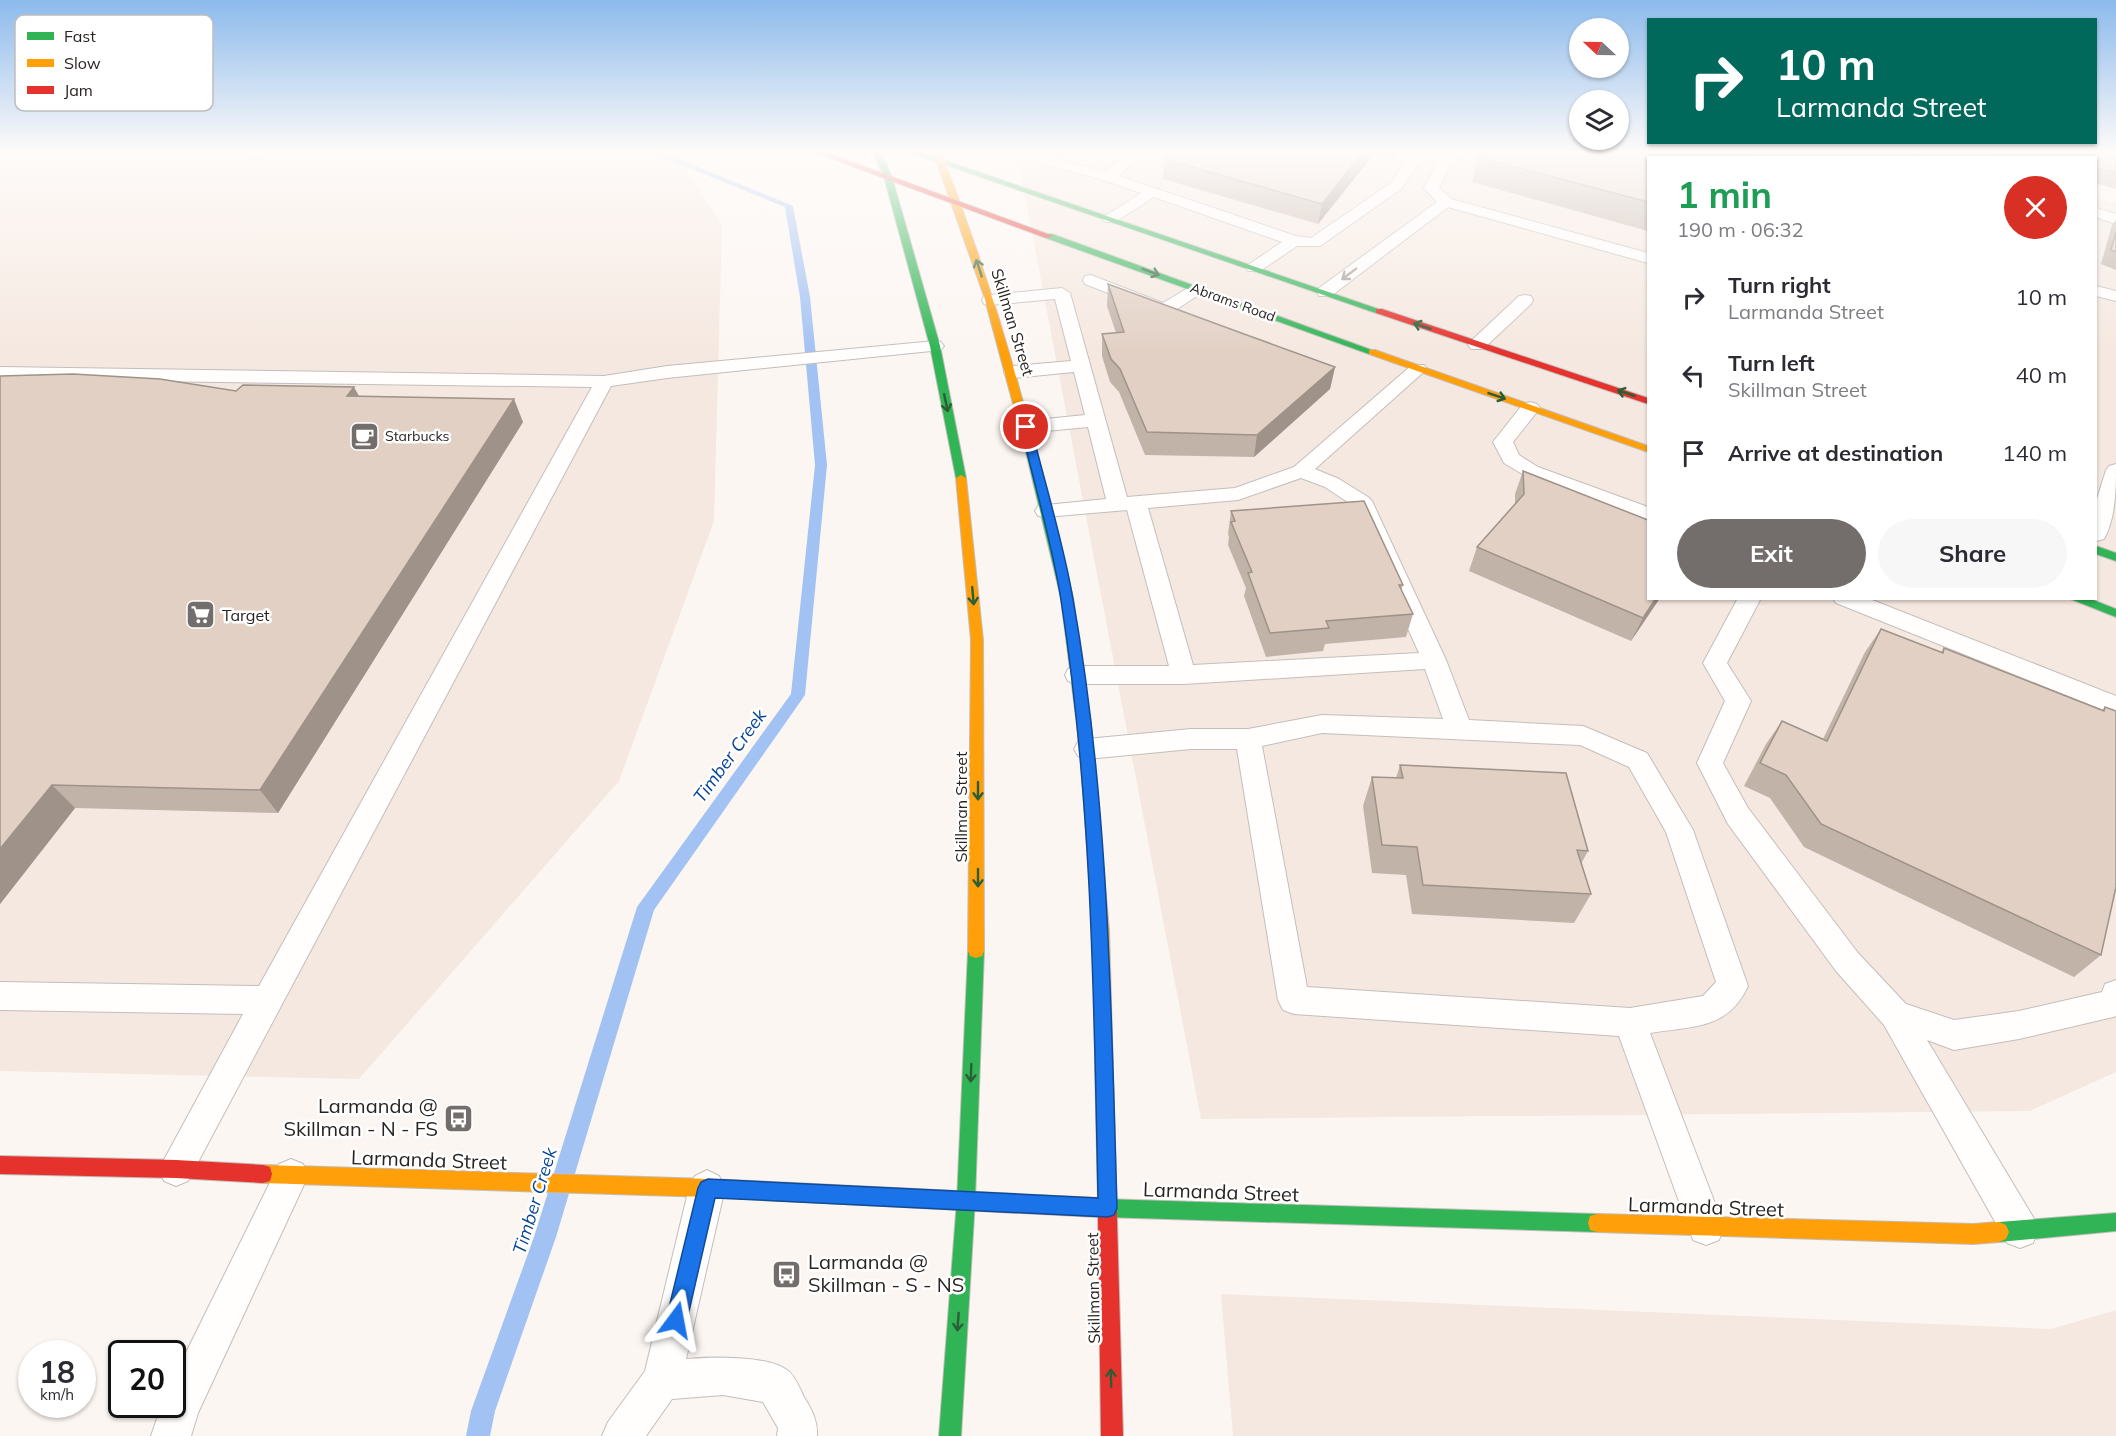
<!DOCTYPE html>
<meta charset="utf-8">
<style>
:root{--surface:#fff;--page:#f7f7f7;--text:#2b2b33;--muted:#7c7c81;--accent:#736e6b}
body{margin:0;font-family:Mulish,sans-serif;background:var(--page);color:var(--text);height:100vh;display:flex;flex-direction:column;font-size:22px;white-space:nowrap}
*{box-sizing:border-box;margin:0}
p{font-size:20px;color:var(--muted)}
.icon{flex:none;width:33px;height:33px;fill:none;stroke:currentColor;stroke-width:2;stroke-linecap:round;stroke-linejoin:round}
.map{position:relative;flex:1;overflow:hidden}
.side{position:absolute;left:1647px;top:156px;width:450px;height:444px;display:flex;flex-direction:column;background:var(--surface);border-radius:0px;box-shadow:0 2px 4px #0004}
.side>*{flex:none}
.guide{position:absolute;left:1647px;top:18px;width:450px;height:126px;border-radius:0px;box-shadow:0 2px 4px #0004;background:#00695c;color:#fff;overflow:hidden}
.needle{width:39px;rotate:292deg}
.buttons{position:absolute;left:1569px;top:18px;display:grid;gap:12px}
.buttons a{display:grid;place-items:center;width:60px;height:60px;border-radius:50%;background:var(--surface);box-shadow:0 2px 4px #0004;font-size:30px}
.speed{position:absolute;left:18px;top:1340px;display:flex;gap:12px;font-size:30px;font-weight:700;text-align:center}
.speed>*{display:grid;place-content:center;width:78px;height:78px;border-radius:50%;background:var(--surface);box-shadow:0 2px 4px #0004;line-height:1}
.speed small{font-size:15px;font-weight:400}
.speed .limit{border:3px solid #111;border-radius:9px;background:#fff;color:#111}
.pin{position:absolute;display:grid;place-items:center;width:51px;height:51px;color:#fff;margin:-26px;border:3px solid #fff;border-radius:50%;box-shadow:0 2px 6px #0007}
.me{position:absolute;width:66px;margin:-33px;rotate:13deg;stroke-linejoin:round;filter:drop-shadow(0 0 4px #0008)}
.turn{display:flex;align-items:center;gap:21px;height:126px;padding:0 30px;font-size:27px}
.turn .icon{width:78px;height:78px;stroke-width:2.5}
.turn b{display:block;font-size:42px;line-height:51px}
.round{display:grid;place-items:center;flex:none;width:63px;height:63px;border-radius:32px;background:var(--page)}
.head{display:flex;align-items:center;justify-content:space-between;height:102px;padding:0 30px}
h1{font-size:36px;font-weight:700;line-height:45px;color:#1e9e55}
.button{display:flex;gap:12px;margin-top:auto;padding:12px 30px}
.button a{flex:1;height:69px;border-radius:36px;background:var(--accent);color:#fff;font-size:24px;font-weight:700;line-height:69px;text-align:center}
.button a+a{background:var(--page);color:var(--text)}
ul{padding:0;list-style:none}
li{display:flex;align-items:center;gap:18px;height:78px;padding:0 30px}
li div{flex:1}
li b{display:block;font-size:22px}
li em{font-style:normal}
.map>svg:first-child{display:block}
.built{fill:#f5e8e0}
.lines{fill:none;stroke-linecap:round;stroke-linejoin:round}
.stream{fill:#a2c2f3;fill-rule:evenodd}
.lane-casing{stroke:#c3bebb;stroke-width:2}
.fast-casing{stroke:#c3bebb;stroke-width:2}
.slow-casing{stroke:#c3bebb;stroke-width:2}
.jam-casing{stroke:#c3bebb;stroke-width:2}
.lane{fill:#fffefd;fill-rule:evenodd}
.fast{fill:#30b455;fill-rule:evenodd}
.slow{fill:#ff9f0a;fill-rule:evenodd}
.jam{fill:#e5322d;fill-rule:evenodd}
.wall{fill:#c2b3a9}
.shaded-wall{fill:#9e9289}
.building{fill:#e2d0c4;stroke:#9e9289;stroke-width:1.5}
.oneway{stroke:#2c5e36}
.oneway2{stroke:#9f9c9a}
.route{fill:#1a73e8;stroke:#114b97;stroke-width:1.5}
.labels{text-anchor:middle;stroke-width:5;stroke-linejoin:round;paint-order:stroke}
.far-street-label{font-size:14px;fill:#292422;stroke:#fff}
.far-poi-label{font-size:14px;fill:#292422;stroke:#fff;text-anchor:start}
.street-label{font-size:16px;fill:#292422;stroke:#fff}
.poi-label{font-size:16px;fill:#292422;stroke:#fff;text-anchor:start}
.water-label{font-size:18px;font-style:italic;fill:#044496;stroke:#fff}
.near-poi-label{font-size:20px;fill:#292422;stroke:#fff;text-anchor:end}
.near-street-label{font-size:20px;fill:#292422;stroke:#fff}
.key{fill:#fff;stroke:#bfbdbd;stroke-width:1.5}
.key-label{font-size:16px;fill:#292422}
</style>
<div class="map">
<svg width="2116" height="1436" viewBox="0 0 2116 1436">
<rect width="100%" height="100%" fill="#fcf6f2"/>
<g class="built">
<polygon points="0,152 675,152 722,225 714,521 619,781 359,1079 0,1071"/>
<polygon points="1005,152 1914,152 1934,157 1648,158 1648,598 2096,598 2096,198 2116,203 2116,1072 2030,1111 1201,1119 1019,165"/>
<polygon points="1221,1294 2051,1329 2116,1310 2116,1436 1233,1436"/>
</g>
<g class="lines">
<polygon class="stream" points="650,152 662,152 793,206 810,297 827,465 805,695 654,910 556,1237 495,1411 490,1436 466,1436 471,1411 534,1237 637,907 791,694 815,465 800,297 785,207"/>
<defs>
<g id="lane">
<polygon points="243,152 271,152 256,159"/>
<polygon points="1026,152 1041,152 1045,156 1106,172 1128,152 1144,152 1119,176 1296,236 1311,238 1391,183 1412,152 1426,152 1401,189 1320,246 1297,246 1260,271 1248,271 1246,268 1248,265 1282,242 1154,197 1115,222 1105,222 1102,219 1105,216 1141,193 1104,180 1035,162"/>
<polygon points="1448,152 1464,152 1451,163 1439,187 1451,199 1648,253 1648,263 1448,207 1331,296 1319,296 1317,292 1319,288 1437,202 1424,188 1438,161"/>
<polygon points="1777,152 1791,152 1787,158 1773,158"/>
<polygon points="2096,208 2116,214 2116,224 2096,217"/>
<polygon points="1091,275 1163,303 1193,285 1205,285 1207,289 1170,314 1164,315 1085,284 1083,280 1085,276"/>
<polygon points="2096,286 2116,291 2116,301 2096,296"/>
<path d="M 1062,288 L 1070,293 L 1127,497 L 1235,488 L 1294,467 L 1412,365 L 1424,365 L 1427,369 L 1315,469 L 1339,479 L 1368,497 L 1372,501 L 1446,660 L 1469,720 L 1583,726 L 1647,753 L 1693,830 L 1748,986 C 1728,1030 1692,1026 1650,1033 L 1724,1227 L 1719,1240 L 1706,1245 L 1693,1240 L 1619,1036 L 1294,1014 L 1283,1010 L 1278,1000 L 1237,749 L 1191,749 L 1087,759 L 1078,756 L 1074,749 L 1078,742 L 1087,739 L 1191,729 L 1248,729 L 1322,715 L 1443,719 L 1425,669 L 1184,684 L 1077,684 L 1068,681 L 1065,675 L 1068,669 L 1077,666 L 1169,666 L 1127,510 L 1046,517 L 1038,516 L 1035,511 L 1038,506 L 1046,505 L 1106,499 L 1088,427 L 1026,433 L 1019,431 L 1016,427 L 1019,423 L 1026,421 L 1085,415 L 1074,372 L 1013,378 L 1006,376 L 1004,372 L 1006,368 L 1013,366 L 1071,361 L 1055,299 L 990,305 L 984,304 L 982,300 L 984,296 L 990,295 ZM 1301,478 L 1325,487 L 1352,505 L 1419,653 L 1193,665 L 1148,508 L 1238,500 ZM 1322,733 L 1580,745 L 1629,767 L 1666,832 L 1716,982 L 1703,996 L 1630,1008 L 1307,987 L 1262,746 Z"/>
<polygon points="1525,295 1531,296 1533,300 1531,304 1483,349 1471,349 1468,345 1471,341 1519,296"/>
<polygon points="935,341 941,342 944,346 941,350 667,378 611,386 188,1181 176,1186 164,1181 159,1169 243,1014 0,1010 0,982 259,986 592,387 0,379 0,367 604,376 667,366"/>
<polygon points="1530,402 1537,404 1540,408 1513,442 1519,455 1538,467 1648,507 1648,520 1524,475 1504,463 1493,442 1523,404"/>
<path d="M 2116,464 C 2116,489 2116,517 2104,539 L 2096,541 L 2096,502 L 2106,470 L 2109,466 Z"/>
<polygon points="1738,598 1761,598 1727,663 1751,701 1723,763 1748,808 1858,953 1906,1004 1954,1020 2019,1011 2102,992 2105,984 2116,980 2116,1016 2113,1017 2019,1039 1954,1050 1927,1040 2033,1217 2038,1230 2033,1243 2020,1248 2007,1243 1884,1025 1836,971 1728,824 1697,763 1725,701 1703,663"/>
<polygon points="1833,598 1867,598 2116,696 2116,715 1836,603"/>
<polygon points="291,1159 303,1164 308,1176 198,1413 191,1436 151,1436 162,1404 172,1404 172,1381 279,1164"/>
<path d="M 707,1170 L 719,1176 L 725,1188 L 686,1359 C 711,1357 767,1355 787,1370 C 795,1375 800,1389 804,1397 C 812,1410 818,1421 817,1436 L 777,1436 L 778,1428 L 763,1402 L 723,1395 L 672,1399 L 646,1436 L 602,1436 L 608,1422 L 645,1371 L 689,1188 L 695,1176 Z"/>
</g>
<g id="fast">
<polygon points="873,152 881,152 892,177 940,346 966,478 965,480 961,481 956,478 930,346 884,177"/>
<polygon points="908,152 920,152 1384,311 1376,313"/>
<polygon points="1046,234 1052,234 1377,352 1369,354 1046,238"/>
<polygon points="1029,441 1034,444 1073,598 1094,749 1100,830 1098,834 1093,836 1088,834 1086,830 1080,749 1061,598 1024,444"/>
<polygon points="2096,546 2116,553 2116,561 2096,554"/>
<polygon points="2068,598 2088,598 2116,609 2116,617"/>
<polygon points="976,944 982,946 984,951 975,1200 961,1436 939,1436 957,1200 968,951 970,946"/>
<polygon points="1103,1199 1597,1214 1604,1216 1606,1223 1604,1230 1597,1232 1103,1217 1096,1215 1094,1208 1096,1201"/>
<polygon points="2116,1213 2116,1231 1999,1242 1992,1239 1989,1232 1992,1225 1999,1222"/>
</g>
<g id="slow">
<path d="M 933,152 L 941,152 C 978,248 1009,345 1034,444 L 1033,446 L 1029,447 L 1024,444 L 984,296 Z"/>
<polygon points="1369,350 1375,350 1648,446 1648,452 1369,354"/>
<polygon points="961,475 966,478 983,640 984,951 982,956 976,958 970,956 968,951 971,640 956,478"/>
<polygon points="1093,824 1098,826 1100,830 1109,930 1114,1110 1111,1116 1105,1119 1099,1116 1096,1110 1093,930 1086,830 1088,826"/>
<polygon points="263,1165 709,1179 716,1181 718,1188 716,1195 709,1197 263,1183 256,1181 254,1174 256,1167"/>
<polygon points="1597,1214 1973,1224 1999,1222 2006,1225 2009,1232 2006,1239 1999,1242 1973,1244 1597,1232 1590,1230 1588,1223 1590,1216"/>
</g>
<g id="jam">
<polygon points="813,152 825,152 1053,236 1046,238"/>
<polygon points="1376,309 1382,309 1648,398 1648,404 1376,313"/>
<polygon points="1105,1101 1111,1104 1114,1110 1123,1436 1101,1436 1098,1217 709,1197 702,1195 700,1188 702,1181 709,1179 1098,1198 1096,1110 1099,1104"/>
<polygon points="0,1156 176,1160 263,1165 270,1167 272,1174 270,1181 263,1183 176,1178 0,1174"/>
</g>
</defs>
<use href="#lane" class="lane-casing"/>
<use href="#fast" class="fast-casing"/>
<use href="#slow" class="slow-casing"/>
<use href="#jam" class="jam-casing"/>
<use href="#lane" class="lane"/>
<use href="#fast" class="fast"/>
<use href="#slow" class="slow"/>
<use href="#jam" class="jam"/>
</g>
<g class="wall">
<polygon points="1171,152 1399,152 1393,160 1373,155 1318,224 1163,179 1164,159"/>
<polygon points="1484,152 1753,152 1750,158 1648,158 1648,231 1472,182 1478,157"/>
<polygon points="1978,152 2116,152 2116,189 2096,183 2096,158 1998,158"/>
<polygon points="2116,220 2116,270 2101,264 2112,225"/>
<polygon points="1108,284 1335,367 1330,389 1254,457 1145,455 1119,392 1110,382 1102,356 1102,334 1116,333 1107,306"/>
<polygon points="0,376 236,391 359,396 523,422 278,813 75,808 0,904"/>
<polygon points="1523,471 1660,598 1631,641 1469,571 1477,547 1515,504 1515,494"/>
<polygon points="1231,511 1403,585 1401,590 1413,614 1406,637 1325,644 1323,651 1266,657 1244,596 1246,588 1228,545 1229,537 1228,534"/>
<polygon points="1881,629 1941,652 1944,648 2102,710 2105,707 2101,955 2074,977 1804,847 1770,798 1744,786 1766,744 1782,721 1823,739 1865,652"/>
<polygon points="1400,765 1588,851 1581,864 1591,894 1574,923 1412,914 1406,875 1372,873 1363,806 1372,777 1396,778"/>
</g>
<g class="shaded-wall">
<polygon points="1363,152 1373,152 1373,155 1318,224 1322,204"/>
<polygon points="1395,152 1399,152 1393,160"/>
<polygon points="1747,152 1753,152 1750,158 1742,158"/>
<polygon points="1335,367 1330,389 1254,457 1257,435"/>
<polygon points="354,387 366,409 347,396"/>
<polygon points="514,399 523,422 278,813 260,790"/>
<polygon points="1656,598 1660,598 1631,641 1643,618"/>
<polygon points="52,785 75,808 0,904 0,849"/>
</g>
<g class="building">
<polygon points="1171,152 1363,152 1322,204 1164,159"/>
<polygon points="1484,152 1747,152 1742,158 1648,158 1648,202 1478,157"/>
<polygon points="2036,152 2116,152 2116,173 2096,168 2096,158 2056,158"/>
<polygon points="2116,232 2116,252 2111,250"/>
<polygon points="1108,284 1244,334 1335,367 1257,435 1147,432 1120,369 1111,359 1102,334 1124,332"/>
<polygon points="73,374 160,379 236,391 243,385 354,387 347,396 514,399 260,790 52,785 0,849 0,376"/>
<polygon points="1523,471 1648,520 1648,598 1656,598 1643,618 1477,547 1524,494"/>
<polygon points="1364,501 1403,585 1399,585 1413,614 1326,621 1329,628 1270,633 1248,573 1252,572 1231,522 1235,521 1231,511"/>
<polygon points="1881,629 1943,653 1944,648 2104,711 2105,707 2116,711 2116,887 2101,955 1821,824 1786,775 1760,763 1782,721 1827,741"/>
<polygon points="1400,765 1566,773 1588,851 1577,850 1591,894 1423,885 1417,847 1382,845 1372,777 1403,778"/>
</g>
<defs><path id="oneway-shaft" d="M-6 0H5M1.5-3L5.5 0L1.5 3" fill="none" stroke-width="1.6" stroke-linecap="round" stroke-linejoin="round" transform="scale(1.5)"/></defs>
<g class="oneway">
<use href="#oneway-shaft" transform="translate(979 268) rotate(-108)"/>
<use href="#oneway-shaft" transform="translate(1151 272) rotate(20)"/>
<use href="#oneway-shaft" transform="translate(1422 326) rotate(-161)"/>
<use href="#oneway-shaft" transform="translate(1626 393) rotate(-162)"/>
<use href="#oneway-shaft" transform="translate(1497 396) rotate(19)"/>
<use href="#oneway-shaft" transform="translate(946 403) rotate(78)"/>
<use href="#oneway-shaft" transform="translate(973 596) rotate(85)"/>
<use href="#oneway-shaft" transform="translate(978 791) rotate(90)"/>
<use href="#oneway-shaft" transform="translate(978 878) rotate(90)"/>
<use href="#oneway-shaft" transform="translate(971 1073) rotate(92)"/>
<use href="#oneway-shaft" transform="translate(958 1322) rotate(94)"/>
<use href="#oneway-shaft" transform="translate(1111 1378) rotate(-91)"/>
</g>
<use class="oneway2" href="#oneway-shaft" transform="translate(1349 274) rotate(143)"/>
<linearGradient id="sky" x2="0" y2="1"><stop stop-color="#8cbaec"/><stop offset="0.43" stop-color="#fefbf9"/><stop offset="1" stop-color="#fefbf9" stop-opacity="0"/></linearGradient>
<rect width="2116" height="353" fill="url(#sky)"/>
<path class="route" d="M 1026,424 L 1031,427 C 1045,484 1063,541 1073,599 C 1109,800 1111,1005 1117,1208 L 1114,1215 L 1108,1217 L 715,1198 L 687,1320 L 684,1327 L 676,1330 L 669,1327 L 666,1320 L 698,1188 L 701,1182 L 708,1179 L 1098,1198 C 1094,998 1092,798 1061,600 C 1052,542 1034,484 1021,427 Z"/>
<defs>
<symbol id="cafe-square" viewBox="-11 -11 22 22"><rect x="-9" y="-9" width="18" height="18" rx="4" fill="#736e6b" stroke="#fff"/><path d="M-5.5-4.5H6V0H3Q3 3.5 0 3.5H-2.5Q-5.5 3.5-5.5 0ZM3-3.2v2h1.7v-2ZM-6 4.5H4V6H-6Z" fill="#fff"/></symbol>
<symbol id="supermarket-square" viewBox="-11 -11 22 22"><rect x="-9" y="-9" width="18" height="18" rx="4" fill="#736e6b" stroke="#fff"/><path d="M-6-5.5h2.5l.6 2H6L4.5 2H-2.5L-4.4-4H-6ZM-1.5 3.2a1.3 1.3 0 1 0 .1 0ZM3 3.2a1.3 1.3 0 1 0 .1 0Z" fill="#fff"/></symbol>
<symbol id="bus-square" viewBox="-11 -11 22 22"><rect x="-9" y="-9" width="18" height="18" rx="4" fill="#736e6b" stroke="#fff"/><path d="M-5-6H5V4H4V6H2V4H-2V6H-4V4H-5ZM-3.5-4V0h7V-4ZM-3.5 1.2v1.5H-2V1.2ZM2 1.2v1.5H3.5V1.2Z" fill="#fff"/></symbol>
</defs>
<g fill-rule="evenodd">
<use href="#cafe-square" x="348" y="420" width="33" height="33"/>
<use href="#supermarket-square" x="184" y="598" width="33" height="33"/>
<use href="#bus-square" x="442" y="1102" width="33" height="33"/>
<use href="#bus-square" x="770" y="1258" width="33" height="33"/>
</g>
<g class="labels">
<g class="far-street-label">
<text transform="translate(1233 302) rotate(20)" y="5">Abrams Road</text>
</g>
<g class="far-poi-label">
<text x="385" y="441">Starbucks</text>
</g>
<g class="street-label">
<text transform="translate(1013 322) rotate(73)" y="6">Skillman Street</text>
<text transform="translate(961 807) rotate(-90)" y="6">Skillman Street</text>
<text transform="translate(1093 1288) rotate(-91)" y="6">Skillman Street</text>
</g>
<g class="poi-label">
<text x="222" y="621">Target</text>
</g>
<g class="water-label">
<text transform="translate(730 756) rotate(-54)" y="6">Timber Creek</text>
<text transform="translate(535 1201) rotate(-73)" y="6">Timber Creek</text>
</g>
<g class="near-poi-label">
<text x="438" y="1113">Larmanda @<tspan x="438" dy="23">Skillman - N - FS</tspan></text>
<text x="808" y="1269" text-anchor="start">Larmanda @<tspan x="808" dy="23">Skillman - S - NS</tspan></text>
</g>
<g class="near-street-label">
<text transform="translate(429 1160) rotate(2)" y="7">Larmanda Street</text>
<text transform="translate(1221 1192) rotate(2)" y="7">Larmanda Street</text>
<text transform="translate(1706 1207) rotate(2)" y="7">Larmanda Street</text>
</g>
</g>
<rect x="15" y="15" width="198" height="96" rx="9" class="key"/>
<rect x="27" y="32" width="27" height="8" fill="#30b455"/>
<rect x="27" y="59" width="27" height="8" fill="#ff9f0a"/>
<rect x="27" y="86" width="27" height="8" fill="#e5322d"/>
<g class="key-label">
<text x="64" y="42">Fast</text>
<text x="64" y="69">Slow</text>
<text x="64" y="96">Jam</text>
</g>
</svg>
<div class="buttons">
<a><svg class="needle" viewBox="-14 -14 28 28"><path d="M0-13l5 13h-10z" fill="#e53935"/><path d="M0 13l5-13h-10z" fill="#7c7c81"/></svg></a>
<a><svg class="icon" aria-label="layers" viewBox="0 0 24 24"><path d="M12 4l9 5-9 5-9-5zM3 14l9 5 9-5"/></svg></a>
</div>
<div class="speed"><div>18<small>km/h</small></div><div class="limit">20</div></div>
<div class="pin" style="left:1026px;top:427px;background:#d93025"><svg class="icon" aria-label="arrive" viewBox="0 0 24 24"><path d="M6 21V4h12l-3 4 3 4H6"/></svg></div>
<svg class="me" style="left:676px;top:1320px" viewBox="-20 -20 40 40"><path d="M0-17L14 15 0 8-14 15z" fill="#1a73e8" stroke="#fff" stroke-width="4"/></svg>
<div class="guide">
<div class="turn"><svg class="icon" aria-label="right" viewBox="0 0 24 24"><path d="M7 20v-9h11M14 6l5 5-5 5"/></svg><div><b>10 m</b>Larmanda Street</div></div>
</div>
<section class="side">
<div class="head"><div><h1>1 min</h1><p>190 m · 06:32</p></div><a class="round" style="background:#d93025;color:#fff"><svg class="icon" aria-label="close" viewBox="0 0 24 24"><path d="M6 6l12 12M18 6L6 18"/></svg></a></div>
<ul>
<li><svg class="icon" aria-label="right" viewBox="0 0 24 24"><path d="M7 20v-9h11M14 6l5 5-5 5"/></svg><div><b>Turn right</b><p>Larmanda Street</p></div><em>10 m</em></li>
<li><svg class="icon" aria-label="left" viewBox="0 0 24 24"><path d="M17 20v-9H6M10 6l-5 5 5 5"/></svg><div><b>Turn left</b><p>Skillman Street</p></div><em>40 m</em></li>
<li><svg class="icon" aria-label="arrive" viewBox="0 0 24 24"><path d="M6 21V4h12l-3 4 3 4H6"/></svg><div><b>Arrive at destination</b></div><em>140 m</em></li>
</ul>
<div class="button"><a>Exit</a><a>Share</a></div>
</section>
</div>
